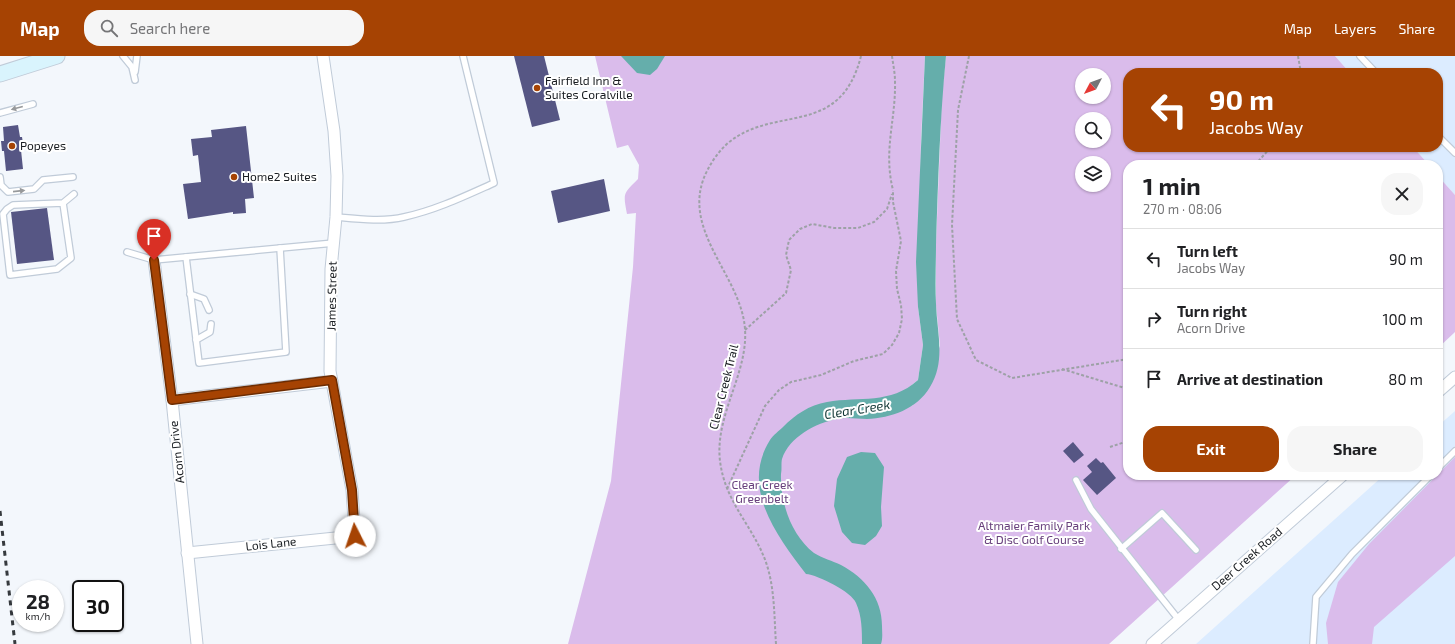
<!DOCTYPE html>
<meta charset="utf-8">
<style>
:root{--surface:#fff;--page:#f6f6f6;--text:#202124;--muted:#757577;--line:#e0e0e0;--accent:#a64303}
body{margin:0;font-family:"Exo 2",sans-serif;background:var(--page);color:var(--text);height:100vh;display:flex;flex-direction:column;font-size:15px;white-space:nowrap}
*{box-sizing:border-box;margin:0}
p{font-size:13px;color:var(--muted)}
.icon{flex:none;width:22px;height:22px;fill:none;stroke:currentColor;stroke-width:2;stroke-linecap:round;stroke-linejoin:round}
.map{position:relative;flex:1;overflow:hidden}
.drawer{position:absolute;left:1123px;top:104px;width:320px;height:320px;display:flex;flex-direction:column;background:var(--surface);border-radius:16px;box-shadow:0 1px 3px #0004}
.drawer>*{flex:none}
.hud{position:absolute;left:1123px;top:12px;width:320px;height:84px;border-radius:16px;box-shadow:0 1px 3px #0004;background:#a64303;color:#fff;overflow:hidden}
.needle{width:26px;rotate:229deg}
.fabs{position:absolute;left:1075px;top:12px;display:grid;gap:8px}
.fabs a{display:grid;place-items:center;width:36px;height:36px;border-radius:50%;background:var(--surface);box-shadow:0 1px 3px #0004;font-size:20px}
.speed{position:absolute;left:12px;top:524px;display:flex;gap:8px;font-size:20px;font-weight:700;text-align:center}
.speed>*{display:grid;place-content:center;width:52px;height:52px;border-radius:50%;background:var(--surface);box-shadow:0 1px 3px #0004;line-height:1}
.speed small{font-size:10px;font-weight:400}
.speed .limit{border:2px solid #111;border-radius:6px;background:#fff;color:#111}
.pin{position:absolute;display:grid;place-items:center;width:34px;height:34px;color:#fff;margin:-41px -17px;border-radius:50% 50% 50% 0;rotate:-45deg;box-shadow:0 0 4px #0007}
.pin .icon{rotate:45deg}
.me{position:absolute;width:44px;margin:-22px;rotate:356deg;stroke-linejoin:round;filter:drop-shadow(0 0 3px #0008)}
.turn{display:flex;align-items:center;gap:14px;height:84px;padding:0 20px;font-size:18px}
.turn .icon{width:52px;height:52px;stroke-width:2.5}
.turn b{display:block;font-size:28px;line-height:34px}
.round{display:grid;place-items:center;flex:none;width:42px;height:42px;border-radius:16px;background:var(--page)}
.summary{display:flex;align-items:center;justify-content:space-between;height:68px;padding:0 20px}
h1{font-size:24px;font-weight:700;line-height:30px}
.action{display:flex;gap:8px;margin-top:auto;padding:8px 20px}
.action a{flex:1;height:46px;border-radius:16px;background:var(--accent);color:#fff;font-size:16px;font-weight:700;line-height:46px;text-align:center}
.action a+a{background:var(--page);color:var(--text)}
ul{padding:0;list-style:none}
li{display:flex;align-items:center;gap:12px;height:60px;padding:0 20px;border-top:1px solid var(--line)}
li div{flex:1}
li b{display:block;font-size:15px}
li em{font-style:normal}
header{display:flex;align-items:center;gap:24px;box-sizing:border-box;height:56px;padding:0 20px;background:var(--accent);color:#fff}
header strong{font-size:19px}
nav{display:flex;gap:22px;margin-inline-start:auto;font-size:14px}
.search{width:280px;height:36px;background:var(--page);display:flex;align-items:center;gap:10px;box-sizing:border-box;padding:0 14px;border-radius:16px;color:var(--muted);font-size:15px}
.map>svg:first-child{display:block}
.built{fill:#dcecff}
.green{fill:#dabceb;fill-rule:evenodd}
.water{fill:#65aeab}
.building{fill:#565684}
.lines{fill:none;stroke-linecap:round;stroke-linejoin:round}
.lane-casing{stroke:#c0cbd8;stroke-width:8}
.street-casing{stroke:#c0cbd8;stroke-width:13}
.secondary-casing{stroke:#c0cbd8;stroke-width:17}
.path{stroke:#9da1a6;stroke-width:2;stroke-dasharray:3 2;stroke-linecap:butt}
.lane{stroke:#fff;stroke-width:5.5}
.street{stroke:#fff;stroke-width:11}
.secondary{stroke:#d9f4fd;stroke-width:15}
.rail{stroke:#363a3e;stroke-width:3;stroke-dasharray:5 5;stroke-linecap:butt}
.oneway{fill:#97999b}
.route-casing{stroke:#6c2c02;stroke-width:10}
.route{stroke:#a64303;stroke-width:7}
.poi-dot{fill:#a64303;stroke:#fff;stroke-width:1.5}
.labels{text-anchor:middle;stroke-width:4;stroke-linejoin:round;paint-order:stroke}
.poi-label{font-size:12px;fill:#181c20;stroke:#fff;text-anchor:start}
.street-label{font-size:12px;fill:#181c20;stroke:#fff}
.park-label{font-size:12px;fill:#69417d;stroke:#fff}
.water-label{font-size:13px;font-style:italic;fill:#0f3433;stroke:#fff}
</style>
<header>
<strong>Map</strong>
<div class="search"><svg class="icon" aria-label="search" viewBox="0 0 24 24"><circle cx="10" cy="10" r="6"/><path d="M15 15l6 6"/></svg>Search here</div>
<nav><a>Map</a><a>Layers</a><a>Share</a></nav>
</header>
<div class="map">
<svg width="1455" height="588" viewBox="0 0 1455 588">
<rect width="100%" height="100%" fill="#f3f7fc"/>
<g class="built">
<polygon points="1335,0 1455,0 1455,139 1438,120 1438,109 1429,109 1413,91 1438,91 1438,17 1350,17"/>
<polygon points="1455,355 1455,588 1196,588 1384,419 1438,419 1438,370"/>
</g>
<g class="green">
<path d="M 595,0 L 925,0 L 921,85 L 918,251 L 923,289 L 918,324 L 903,336 L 912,350 L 940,290 L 936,249 L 936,187 L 942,38 L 946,0 L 1335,0 L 1350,17 L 1128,17 L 1128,91 L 1413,91 L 1429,109 L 1128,109 L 1128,419 L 1296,419 L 1109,588 L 568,588 L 611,425 L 633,211 L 636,157 L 627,158 C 623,137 623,138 638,123 L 639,109 L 628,89 L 617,92 ZM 1082,19 L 1104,19 L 1104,41 L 1082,41 ZM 1082,63 L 1104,63 L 1104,85 L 1082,85 ZM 1082,107 L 1104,107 L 1104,129 L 1082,129 Z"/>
<polygon points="1438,120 1455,139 1455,276 1438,292"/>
<polygon points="1455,401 1455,500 1374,571 1372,588 1328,588 1326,567 1338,526 1369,488"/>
</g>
<g class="water">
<polygon points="621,0 665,0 657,13 650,19 637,17"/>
<path d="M 925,0 L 946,0 C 940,62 938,126 936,189 C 936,208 935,228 936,248 C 937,277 946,305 930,331 C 917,353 891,362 867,363 C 857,363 846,361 837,363 C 816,367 789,381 782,403 C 781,407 782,413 781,418 C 780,446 791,479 814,497 C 822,502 833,505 841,509 C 865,522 882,542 882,570 C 882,576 883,582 881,588 L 862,588 C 862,575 862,560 856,547 C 852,536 818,519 806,518 C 777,480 740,432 770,384 C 773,379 779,375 783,371 C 795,359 809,349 827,346 C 860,340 890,349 918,324 L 923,289 L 918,251 L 916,206 Z"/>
<polygon points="861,396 875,397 884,411 881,451 882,470 876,480 865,489 852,487 842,476 834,450 837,423 847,401"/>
</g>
<g class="building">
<polygon points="514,0 544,0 560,64 532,71"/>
<polygon points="18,69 20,81 22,81 24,94 21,94 23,113 6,115 4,95 2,95 1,85 4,85 3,71"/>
<polygon points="246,70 254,142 245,143 246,157 233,158 233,156 188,163 183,128 201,126 198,99 193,100 191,83 212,81 211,74"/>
<polygon points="604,123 610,155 558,167 551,135"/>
<polygon points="47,152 54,204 17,208 11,156"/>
<polygon points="1073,386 1084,399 1074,407 1063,395"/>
<polygon points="1096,402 1101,407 1103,406 1116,422 1097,439 1083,424 1092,416 1087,410"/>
</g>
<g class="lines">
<defs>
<g id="lane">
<polyline points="123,0 132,11 135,24"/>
<polyline points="1360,0 1376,17"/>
<polyline points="135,16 137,0"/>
<polyline points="0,57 33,48"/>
<polyline points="1438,80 1455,97"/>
<polyline points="0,121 1,129 8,136 34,133 43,124 73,121"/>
<polyline points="63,147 13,149 7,153 3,158 10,219 57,213 71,202 63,147 74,138"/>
<path d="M 336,161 C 358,163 383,166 404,161 C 436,154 465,140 494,127 L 463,0"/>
<polyline points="127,196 154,204 334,187"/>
<polyline points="186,201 199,307 286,296 280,192"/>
<polyline points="190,238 204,243 209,254"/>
<polyline points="196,284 210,276 211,268"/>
<polyline points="1438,412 1455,395"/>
<polyline points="1076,424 1091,453 1179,564"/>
<polyline points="1121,493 1162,457 1196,494"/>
<polyline points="1313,588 1316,541 1352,498 1431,419"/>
</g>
<g id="street">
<polyline points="154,204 172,344 197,588"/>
<polyline points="1438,336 1455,321"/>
<polyline points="172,344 332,325"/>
<polyline points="187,497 355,480 352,434 330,315 331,213 336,161 337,120 334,75 323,0"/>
<polyline points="1152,588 1343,419"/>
</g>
<polyline id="secondary" points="0,18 57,0"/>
</defs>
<use href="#lane" class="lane-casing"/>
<use href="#street" class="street-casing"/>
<use href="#secondary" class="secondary-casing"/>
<g class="path">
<path d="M 892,0 C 893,8 895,17 895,25 C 896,64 883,94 893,134"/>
<polyline points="969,0 958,54 952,169 957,263 976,304 1012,322 1128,303"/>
<polyline points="1298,0 1301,17"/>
<polyline points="1255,109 1271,91"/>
<polyline points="745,274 786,237 791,214 786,199 789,184 800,173 812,168 834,172 858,172 874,166 887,153 892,138"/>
<polyline points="1062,313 1128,333"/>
<polyline points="1110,391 1128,385"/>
<polyline points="727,433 765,350 779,334 791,326 821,319 854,305 883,298 892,289 899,277 902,263 901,249 897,233 896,215 901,185 893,146 893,134"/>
<path d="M 776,588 C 774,559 775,528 764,501 C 750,467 725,445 720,405 C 714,355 755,310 743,260 C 732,212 680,168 707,115 C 712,105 719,95 728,87 C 775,48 840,83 861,0"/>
</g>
<use href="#lane" class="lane"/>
<use href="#street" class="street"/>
<use href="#secondary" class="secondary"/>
<polyline class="rail" points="0,455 15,588"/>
</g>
<defs><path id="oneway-solid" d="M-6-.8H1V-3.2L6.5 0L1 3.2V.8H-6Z"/></defs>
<g class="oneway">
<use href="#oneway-solid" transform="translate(17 52) rotate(165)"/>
<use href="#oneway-solid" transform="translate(19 135) rotate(-6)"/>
</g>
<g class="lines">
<defs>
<polyline id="route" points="154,204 172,344 332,324 352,434 355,480"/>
</defs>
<use href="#route" class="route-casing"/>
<use href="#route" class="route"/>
</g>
<g class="poi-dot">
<circle cx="537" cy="32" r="4"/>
<circle cx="12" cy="90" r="4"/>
<circle cx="234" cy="121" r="4"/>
</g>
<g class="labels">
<g class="poi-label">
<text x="545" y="29">Fairfield Inn &amp;<tspan x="545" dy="14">Suites Coralville</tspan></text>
<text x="20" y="94">Popeyes</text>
<text x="242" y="125">Home2 Suites</text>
</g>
<g class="street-label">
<text transform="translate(332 240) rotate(-89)" y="4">James Street</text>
<text transform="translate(724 331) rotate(-76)" y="4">Clear Creek Trail</text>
<text transform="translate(177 396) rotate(-96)" y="4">Acorn Drive</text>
<text transform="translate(271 488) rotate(-6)" y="4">Lois Lane</text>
<text transform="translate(1247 503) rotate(-41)" y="4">Deer Creek Road</text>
</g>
<g class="park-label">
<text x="762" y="433">Clear Creek<tspan x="762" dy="14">Greenbelt</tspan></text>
<text x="1034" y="474">Altmaier Family Park<tspan x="1034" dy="14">&amp; Disc Golf Course</tspan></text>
</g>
<g class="water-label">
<text transform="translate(857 353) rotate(-9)" y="5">Clear Creek</text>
</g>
</g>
</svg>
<div class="fabs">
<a><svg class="needle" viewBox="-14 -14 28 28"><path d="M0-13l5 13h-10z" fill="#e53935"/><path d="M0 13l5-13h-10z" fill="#757577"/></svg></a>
<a><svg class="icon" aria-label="search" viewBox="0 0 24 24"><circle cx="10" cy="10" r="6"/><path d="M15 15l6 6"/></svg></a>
<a><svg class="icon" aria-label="layers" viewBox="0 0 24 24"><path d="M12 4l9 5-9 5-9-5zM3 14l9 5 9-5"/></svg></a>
</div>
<div class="speed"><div>28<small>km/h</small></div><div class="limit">30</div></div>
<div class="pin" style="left:154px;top:204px;background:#d93025"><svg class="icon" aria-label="arrive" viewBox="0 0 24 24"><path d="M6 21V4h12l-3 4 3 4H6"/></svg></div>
<svg class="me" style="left:355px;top:480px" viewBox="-20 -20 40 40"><circle r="19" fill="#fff"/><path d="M0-13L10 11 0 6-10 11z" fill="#a64303"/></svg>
<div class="hud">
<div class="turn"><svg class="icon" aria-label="left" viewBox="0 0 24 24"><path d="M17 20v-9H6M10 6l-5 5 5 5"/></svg><div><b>90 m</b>Jacobs Way</div></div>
</div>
<section class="drawer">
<div class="summary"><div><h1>1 min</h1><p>270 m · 08:06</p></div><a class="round"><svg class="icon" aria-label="close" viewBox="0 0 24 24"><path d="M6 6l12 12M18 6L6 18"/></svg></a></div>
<ul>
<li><svg class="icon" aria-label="left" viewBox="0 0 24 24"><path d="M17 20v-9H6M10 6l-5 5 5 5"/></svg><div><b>Turn left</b><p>Jacobs Way</p></div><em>90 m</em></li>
<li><svg class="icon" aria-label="right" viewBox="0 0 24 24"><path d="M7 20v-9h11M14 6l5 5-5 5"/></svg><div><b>Turn right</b><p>Acorn Drive</p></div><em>100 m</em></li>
<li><svg class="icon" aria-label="arrive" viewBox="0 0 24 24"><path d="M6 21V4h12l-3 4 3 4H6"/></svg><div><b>Arrive at destination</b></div><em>80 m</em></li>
</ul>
<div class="action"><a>Exit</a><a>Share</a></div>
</section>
</div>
